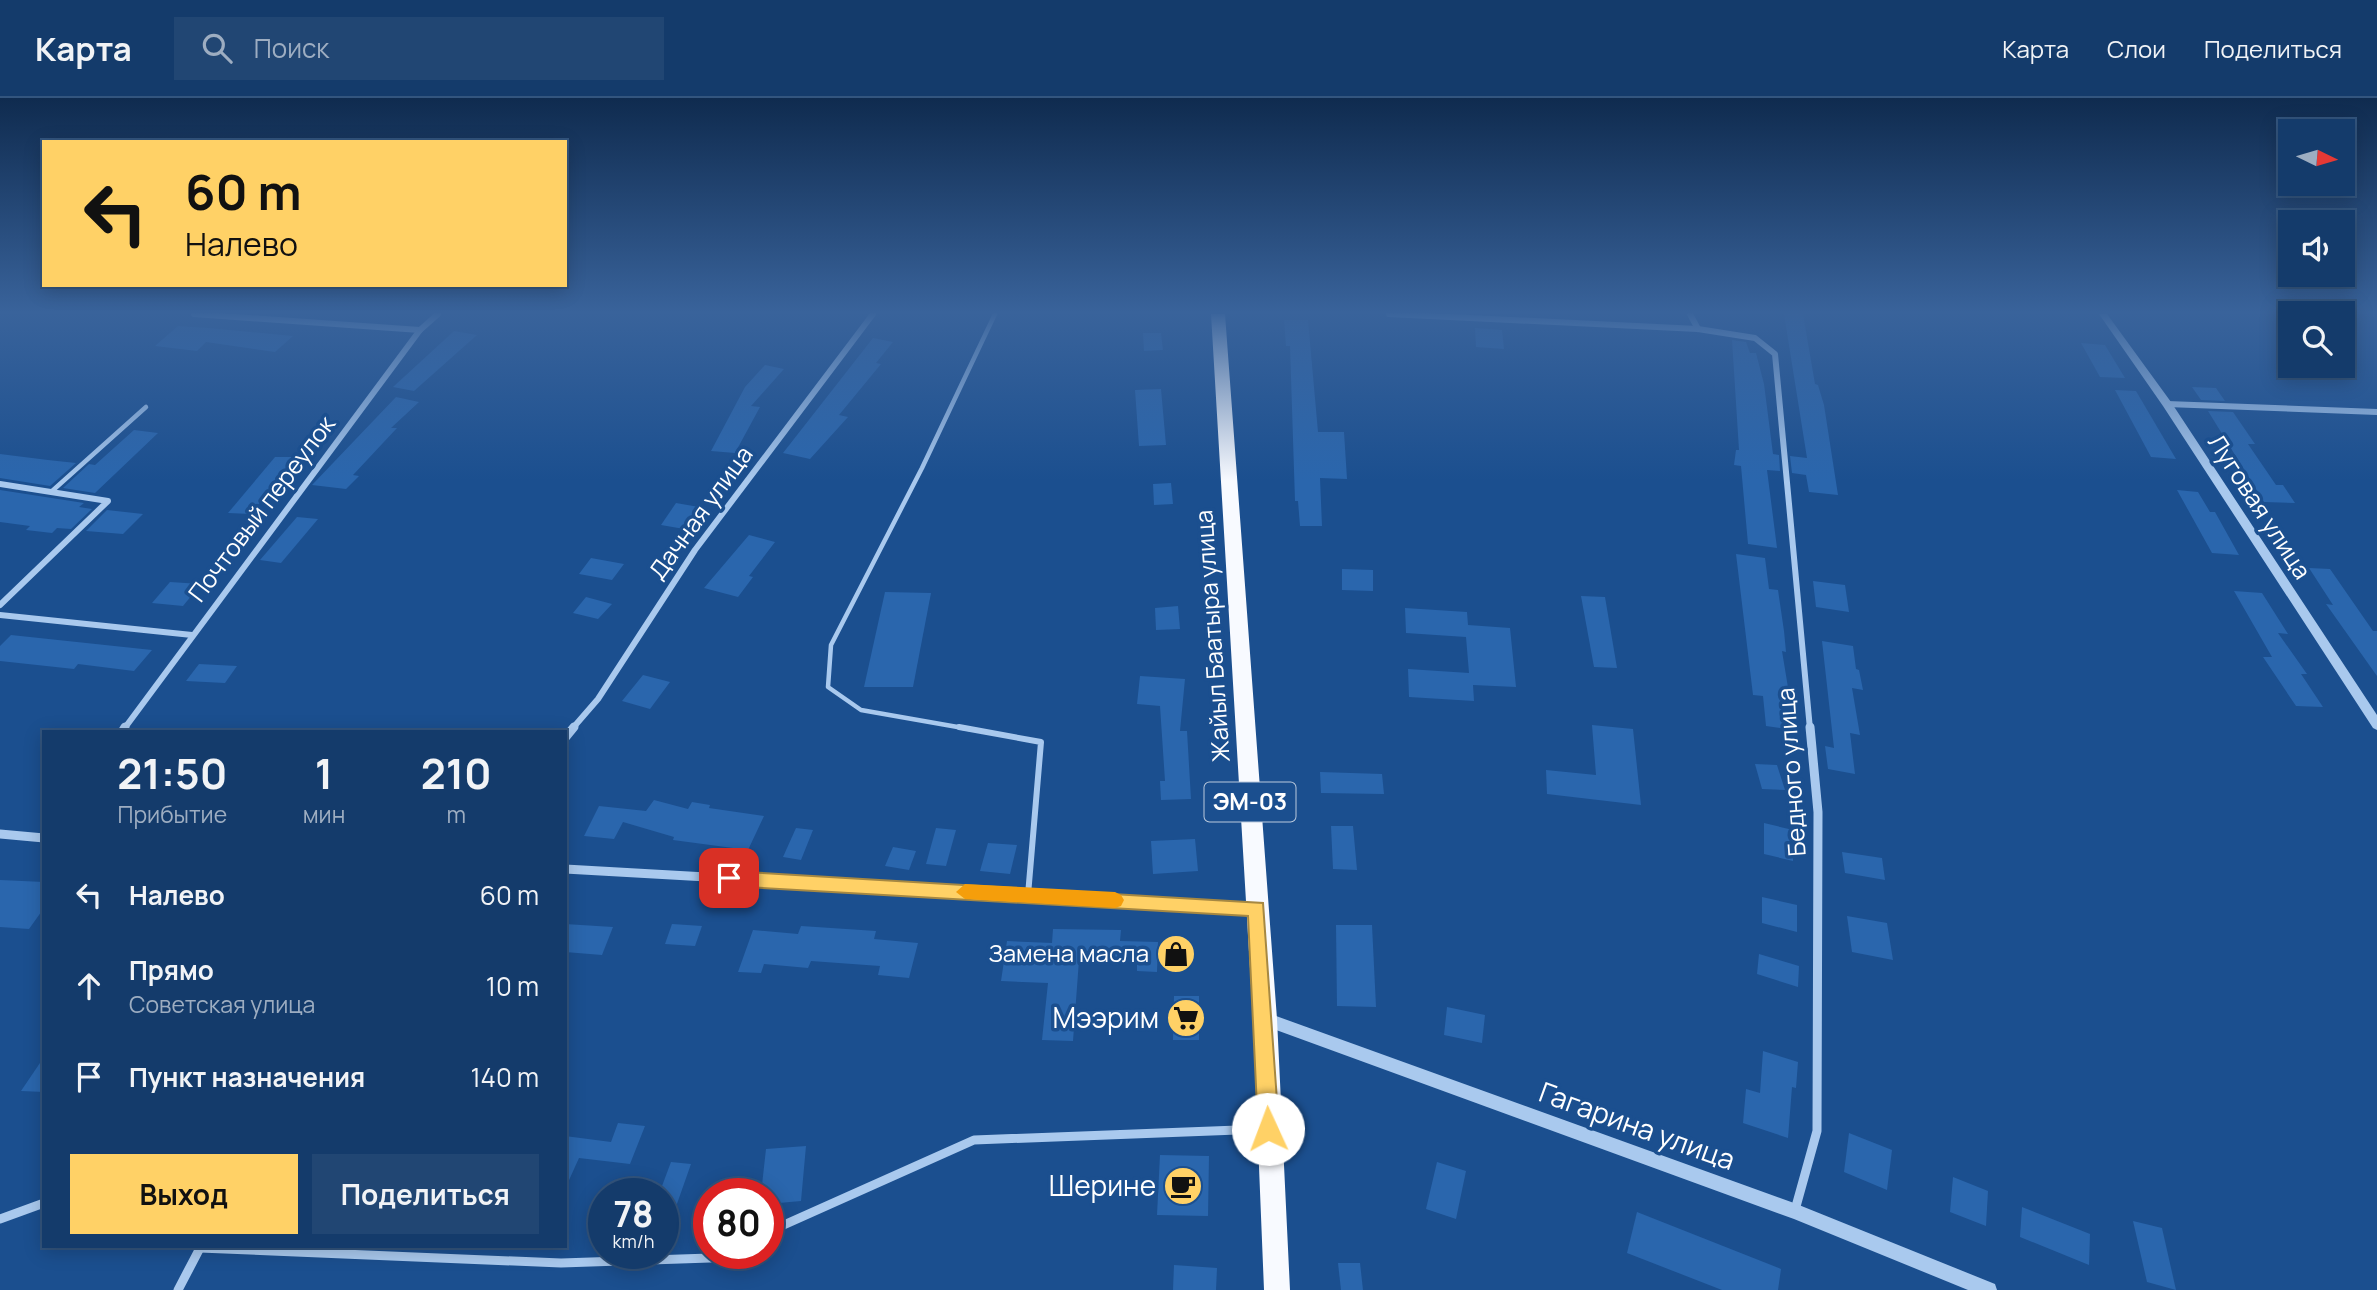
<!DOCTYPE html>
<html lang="ru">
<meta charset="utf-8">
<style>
:root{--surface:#143b6b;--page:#214673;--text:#f1f3f6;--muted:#9dadc1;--line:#33557e;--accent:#ffd166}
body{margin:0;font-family:Manrope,sans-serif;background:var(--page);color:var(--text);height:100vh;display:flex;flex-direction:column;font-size:26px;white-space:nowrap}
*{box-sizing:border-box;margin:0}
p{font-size:23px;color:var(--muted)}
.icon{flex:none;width:38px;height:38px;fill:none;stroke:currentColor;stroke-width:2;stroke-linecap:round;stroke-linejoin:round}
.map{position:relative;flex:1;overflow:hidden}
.panel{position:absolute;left:42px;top:632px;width:525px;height:518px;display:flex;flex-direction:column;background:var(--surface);border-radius:0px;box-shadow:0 4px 18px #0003,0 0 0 2px var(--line)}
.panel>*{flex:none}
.hud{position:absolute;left:42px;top:42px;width:525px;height:147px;border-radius:0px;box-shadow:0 4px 18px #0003,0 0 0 2px var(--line);background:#ffd166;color:#111;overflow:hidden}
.needle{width:46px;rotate:95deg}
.tools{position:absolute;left:2278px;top:21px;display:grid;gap:14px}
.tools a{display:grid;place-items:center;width:77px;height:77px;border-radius:0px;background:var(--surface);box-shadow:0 4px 18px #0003,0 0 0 2px var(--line);font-size:35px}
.speed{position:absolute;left:588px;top:1080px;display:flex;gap:14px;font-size:35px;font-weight:700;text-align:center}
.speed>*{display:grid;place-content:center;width:91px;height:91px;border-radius:50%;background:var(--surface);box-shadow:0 4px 18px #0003,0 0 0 2px var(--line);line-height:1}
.speed small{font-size:18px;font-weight:400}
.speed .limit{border:10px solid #d22;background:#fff;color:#111}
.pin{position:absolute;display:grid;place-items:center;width:60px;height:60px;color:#fff;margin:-30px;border-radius:14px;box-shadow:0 4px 10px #0006}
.me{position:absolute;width:77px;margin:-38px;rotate:358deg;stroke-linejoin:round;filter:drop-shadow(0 0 5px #0008)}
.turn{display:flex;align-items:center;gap:24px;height:147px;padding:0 28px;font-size:32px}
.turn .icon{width:91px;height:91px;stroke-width:2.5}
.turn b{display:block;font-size:49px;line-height:60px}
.eta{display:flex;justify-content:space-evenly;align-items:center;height:119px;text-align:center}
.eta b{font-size:42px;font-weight:700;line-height:49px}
.button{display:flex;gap:14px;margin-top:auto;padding:14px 28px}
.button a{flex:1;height:80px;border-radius:0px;background:var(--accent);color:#111;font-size:28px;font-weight:700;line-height:80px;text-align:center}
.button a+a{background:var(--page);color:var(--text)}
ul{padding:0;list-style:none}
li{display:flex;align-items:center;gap:21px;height:91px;padding:0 28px}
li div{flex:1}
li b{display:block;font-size:26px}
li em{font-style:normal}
header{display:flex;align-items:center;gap:42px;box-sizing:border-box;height:98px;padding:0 35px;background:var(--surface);border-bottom:2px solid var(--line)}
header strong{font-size:33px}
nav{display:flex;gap:38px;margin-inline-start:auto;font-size:24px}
.search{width:490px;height:63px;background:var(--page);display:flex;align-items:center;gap:18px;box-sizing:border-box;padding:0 24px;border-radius:0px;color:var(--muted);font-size:26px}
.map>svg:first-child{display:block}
.building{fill:#2a66ad}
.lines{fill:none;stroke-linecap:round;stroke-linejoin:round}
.service-far1{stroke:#a9c9ee;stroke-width:4.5}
.service{stroke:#a9c9ee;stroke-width:6}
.minor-far1{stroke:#a9c9ee;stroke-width:6}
.minor{stroke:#a9c9ee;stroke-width:9}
.tertiary{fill:#a9c9ee;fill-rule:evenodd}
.trunk{fill:#f8faff;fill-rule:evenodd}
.route{fill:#ffd166;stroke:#a68842;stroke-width:2}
.slow{fill:#f59e0b}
.labels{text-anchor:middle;stroke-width:7;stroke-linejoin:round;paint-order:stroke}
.shield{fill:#1b4f8f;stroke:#bbcadd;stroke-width:2}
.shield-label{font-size:23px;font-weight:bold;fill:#fff}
.street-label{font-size:24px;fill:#fff;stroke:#1b4f8f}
.poi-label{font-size:24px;fill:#fff;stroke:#1b4f8f;text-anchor:end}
.near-poi-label{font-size:28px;fill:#fff;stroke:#1b4f8f;text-anchor:end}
.near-street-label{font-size:28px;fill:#fff;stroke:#1b4f8f}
</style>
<header>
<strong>Карта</strong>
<div class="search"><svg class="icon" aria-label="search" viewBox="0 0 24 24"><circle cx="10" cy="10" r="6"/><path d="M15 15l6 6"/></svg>Поиск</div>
<nav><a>Карта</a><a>Слои</a><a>Поделиться</a></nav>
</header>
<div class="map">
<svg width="2377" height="1192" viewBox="0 0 2377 1192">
<rect width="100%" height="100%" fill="#1b4f8f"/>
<g class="building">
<polygon points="1784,216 1803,216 1815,286 1818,287 1824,307 1838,397 1809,394 1806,377 1792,375 1790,358 1807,360"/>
<polygon points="1284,222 1308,222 1318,334 1344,334 1347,381 1320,380 1322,428 1300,428 1298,403 1295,403 1290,248 1286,248"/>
<polygon points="178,228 208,230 293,238 275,254 206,244 197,253 155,248"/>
<polygon points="1475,230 1502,232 1504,251 1476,249"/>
<polygon points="454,233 477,237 414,293 393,289"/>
<polygon points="1143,235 1161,235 1163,252 1144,253"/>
<polygon points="873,240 893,244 876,265 881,266 839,317 848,319 810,361 783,355"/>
<polygon points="1732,242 1746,244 1750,255 1756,255 1764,286 1773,356 1779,357 1780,373 1767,372 1777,450 1748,446 1741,368 1734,367 1736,352 1739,352"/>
<polygon points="2081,245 2105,247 2125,280 2100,279"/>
<polygon points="765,267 784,271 751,308 760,309 735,355 711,353 745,289"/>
<polygon points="2192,289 2216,290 2225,303 2201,302"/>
<polygon points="1161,291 1166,347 1139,348 1135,292"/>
<polygon points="2115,292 2136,293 2176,361 2151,359"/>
<polygon points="396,299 419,304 391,330 397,330 353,377 359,378 346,391 312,387"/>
<polygon points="2208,313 2233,314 2255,346 2248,346 2276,387 2283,387 2295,405 2264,404"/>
<polygon points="134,332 158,335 95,395 63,390 89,366 95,367"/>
<polygon points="0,356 48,362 76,365 50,388 0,380"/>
<polygon points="275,359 295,359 251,416 228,415"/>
<polygon points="1171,385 1173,406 1154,407 1153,386"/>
<polygon points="0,392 84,405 79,409 92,411 71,431 57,430 52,435 26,432 30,428 0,424"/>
<polygon points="2177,392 2198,394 2210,414 2215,414 2239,457 2212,455"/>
<polygon points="676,405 699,409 684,431 661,427"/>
<polygon points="107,412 143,416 123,436 86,433"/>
<polygon points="297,419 318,421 281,465 260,462"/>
<polygon points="749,437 775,444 749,478 753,479 738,499 704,490"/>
<polygon points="1736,456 1765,460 1769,491 1778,492 1784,533 1786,554 1782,553 1795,632 1766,628 1763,598 1753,597"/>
<polygon points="591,460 624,466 612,482 579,476"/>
<polygon points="2309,470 2330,471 2373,533 2377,533 2377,578 2326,506 2333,507"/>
<polygon points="1342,471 1373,472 1373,493 1342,492"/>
<polygon points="1813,483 1845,487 1849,514 1816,509"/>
<polygon points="170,484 201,486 183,508 152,505"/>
<polygon points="2234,493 2262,495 2288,536 2278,535 2307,576 2301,576 2323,609 2296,608 2263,559 2272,559"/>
<polygon points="885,494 931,495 913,589 864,589"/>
<polygon points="1581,498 1605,499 1617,570 1594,569"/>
<polygon points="586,499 612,506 598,521 573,515"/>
<polygon points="1178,508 1180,531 1156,532 1155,510"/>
<polygon points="1405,510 1467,514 1468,527 1510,530 1516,589 1473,587 1474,603 1409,599 1408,571 1469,575 1466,539 1406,535"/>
<polygon points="11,537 152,552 134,573 78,566 74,571 0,563 0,548"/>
<polygon points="1822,543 1853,548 1856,571 1859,572 1863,592 1852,590 1860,637 1850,635 1855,676 1828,671 1825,648 1834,650"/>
<polygon points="199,566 237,568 225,585 186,583"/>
<polygon points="643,577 670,584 650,611 622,603"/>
<polygon points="1140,578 1185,581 1180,633 1187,633 1191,701 1161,702 1160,683 1165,683 1160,608 1137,606"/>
<polygon points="1592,627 1633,631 1641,707 1547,696 1546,672 1596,677"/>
<polygon points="1755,666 1777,667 1785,692 1762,691"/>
<polygon points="1320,674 1382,676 1384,696 1321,695"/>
<polygon points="654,702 688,711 692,704 710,707 709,710 764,718 748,752 673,742 674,739 623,724 614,741 584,738 599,708 646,713"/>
<polygon points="1764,725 1793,732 1793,763 1764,756"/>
<polygon points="1331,728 1353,728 1357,772 1333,771"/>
<polygon points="796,730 813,732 801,762 783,759"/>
<polygon points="936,730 956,732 946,768 926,766"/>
<polygon points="1195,741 1198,773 1153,776 1151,743"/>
<polygon points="988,745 1017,747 1010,776 980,773"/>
<polygon points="893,749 916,753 909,772 885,768"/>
<polygon points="1842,754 1882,760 1885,782 1845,775"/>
<polygon points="0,782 44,784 44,810 29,831 0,829"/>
<polygon points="1762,799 1797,807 1797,834 1762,825"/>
<polygon points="1847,818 1887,825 1893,862 1852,854"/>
<polygon points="565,826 613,829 602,857 565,854"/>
<polygon points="672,826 702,828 695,848 665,846"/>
<polygon points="1336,827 1372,827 1376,909 1337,908"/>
<polygon points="801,828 876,833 874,841 918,845 909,880 878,877 880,868 811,863 808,870 764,866 761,875 738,874 753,832 798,836"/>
<polygon points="1053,831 1121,832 1120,843 1158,844 1157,874 1137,873 1137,863 1079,862 1073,943 1042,942 1048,885 1001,883 1007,843 1052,845"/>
<polygon points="1759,856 1799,868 1798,889 1757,876"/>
<polygon points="1174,898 1199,898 1199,942 1173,942"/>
<polygon points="1447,909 1485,917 1482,945 1444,937"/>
<polygon points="1763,953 1798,964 1796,990 1792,989 1788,1040 1743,1025 1746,991 1760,995"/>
<polygon points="44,959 44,994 21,993"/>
<polygon points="618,1025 645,1028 630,1066 579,1060 565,1091 565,1038 611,1044"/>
<polygon points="1849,1035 1892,1052 1887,1092 1844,1074"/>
<polygon points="806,1048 801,1103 768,1106 768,1096 761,1096 766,1051"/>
<polygon points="1160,1057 1209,1058 1208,1118 1157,1117"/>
<polygon points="671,1064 691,1066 666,1137 663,1096 659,1096"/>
<polygon points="1437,1064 1466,1073 1456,1121 1426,1111"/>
<polygon points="1953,1079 1988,1093 1986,1128 1950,1114"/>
<polygon points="2022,1109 2090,1136 2089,1167 2020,1139"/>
<polygon points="1637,1114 1781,1171 1778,1192 1722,1192 1627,1155"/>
<polygon points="2133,1123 2162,1130 2176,1192 2147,1184"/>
<polygon points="1338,1165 1360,1165 1363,1192 1341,1192"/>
<polygon points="1174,1167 1217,1170 1216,1192 1173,1192"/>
</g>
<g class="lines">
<g class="service-far1">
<polyline points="51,394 146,309"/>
<polyline points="969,631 861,612 828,589 831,547 922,370 995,216"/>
</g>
<polyline class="service" points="959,629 1041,644 1028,797"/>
<g class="minor-far1">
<polyline points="194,216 420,232"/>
<polyline points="1389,216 1698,231 1755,240 1775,256 1810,631"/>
<polyline points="1690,216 1698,231"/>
<polyline points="2167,306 2377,314"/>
<polyline points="0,386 108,403 0,507"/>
<polyline points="0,517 192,537"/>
<polyline points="124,631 420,232 438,216"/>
<polyline points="572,631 598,601 695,452 873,216"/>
</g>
<g class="minor">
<polyline points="122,634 125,629"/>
<polyline points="565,640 574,629"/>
<polyline points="0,736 44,740"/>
<polyline points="565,771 1214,808"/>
<polyline points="1795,1112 1817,1033 1818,714 1810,629"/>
<polyline points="0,1121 44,1105"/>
<polyline points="768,1134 974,1042 1264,1031"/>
<polyline points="200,1150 561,1165 710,1160 722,1155"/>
<polyline points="178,1192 200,1150 198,1148"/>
</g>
<g class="tertiary">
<polygon points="2099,216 2107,216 2171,304 2377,617 2377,632 2373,630 2163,308"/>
<polygon points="1214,802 1257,805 1262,807 1264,811 1262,815 1257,817 1214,814 1209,812 1207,808 1209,804"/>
<polygon points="1265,914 1794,1105 1995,1186 1997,1192 1968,1192 1794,1121 1265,928 1260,926 1258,921 1260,916"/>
</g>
<polygon class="trunk" points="1211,216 1225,216 1277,921 1290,1192 1264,1192 1253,921"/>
</g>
<linearGradient id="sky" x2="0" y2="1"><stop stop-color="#0f2b4f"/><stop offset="0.56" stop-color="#39639b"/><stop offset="1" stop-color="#39639b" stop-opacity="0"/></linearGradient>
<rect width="2377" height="383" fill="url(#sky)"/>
<polygon class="route" points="729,773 1263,805 1279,1031 1276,1038 1268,1041 1261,1038 1258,1031 1248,818 729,788 720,780"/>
<polygon class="slow" points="965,786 1115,794 1121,797 1124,802 1121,808 1115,810 965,801 956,794"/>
<defs>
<symbol id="shop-disc" viewBox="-11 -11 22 22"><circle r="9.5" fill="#ffd166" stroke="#1b4f8f"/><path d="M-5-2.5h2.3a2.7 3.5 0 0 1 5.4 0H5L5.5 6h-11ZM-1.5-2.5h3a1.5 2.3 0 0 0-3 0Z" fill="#111"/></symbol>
<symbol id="supermarket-disc" viewBox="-11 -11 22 22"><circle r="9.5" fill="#ffd166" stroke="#1b4f8f"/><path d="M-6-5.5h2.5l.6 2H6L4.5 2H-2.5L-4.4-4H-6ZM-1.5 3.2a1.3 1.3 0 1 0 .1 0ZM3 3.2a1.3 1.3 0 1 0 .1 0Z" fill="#111"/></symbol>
<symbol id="cafe-disc" viewBox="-11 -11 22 22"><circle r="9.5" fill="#ffd166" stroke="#1b4f8f"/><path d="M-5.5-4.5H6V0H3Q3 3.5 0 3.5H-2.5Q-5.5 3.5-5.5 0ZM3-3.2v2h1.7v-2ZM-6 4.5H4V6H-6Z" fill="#111"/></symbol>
</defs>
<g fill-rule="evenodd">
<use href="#shop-disc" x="1154" y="834" width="44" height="44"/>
<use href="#supermarket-disc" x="1164" y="898" width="44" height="44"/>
<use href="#cafe-disc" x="1161" y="1066" width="44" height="44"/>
</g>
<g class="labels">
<rect class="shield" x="1204.5" y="684.5" width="91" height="39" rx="5"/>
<g class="shield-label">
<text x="1250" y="712">ЭМ-03</text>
</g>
<g class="street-label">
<text transform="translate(2259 409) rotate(57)" y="8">Луговая улица</text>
<text transform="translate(262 411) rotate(-53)" y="8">Почтовый переулок</text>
<text transform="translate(701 415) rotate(-54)" y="8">Дачная улица</text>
<text transform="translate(1213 538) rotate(-94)" y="8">Жайыл Баатыра улица</text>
<text transform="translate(1792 674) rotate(-94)" y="8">Бедного улица</text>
</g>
<g class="poi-label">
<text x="1149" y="864">Замена масла</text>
</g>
<g class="near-poi-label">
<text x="1159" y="930">Мээрим</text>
<text x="1156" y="1098">Шерине</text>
</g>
<g class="near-street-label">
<text transform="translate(1637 1028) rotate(20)" y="10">Гагарина улица</text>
</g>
</g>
</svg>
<div class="tools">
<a><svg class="needle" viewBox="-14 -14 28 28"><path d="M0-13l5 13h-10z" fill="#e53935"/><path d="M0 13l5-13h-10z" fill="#9dadc1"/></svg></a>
<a><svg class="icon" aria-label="sound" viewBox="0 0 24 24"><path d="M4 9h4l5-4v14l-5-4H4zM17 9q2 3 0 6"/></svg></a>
<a><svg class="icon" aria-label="search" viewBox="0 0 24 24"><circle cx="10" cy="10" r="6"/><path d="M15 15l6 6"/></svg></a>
</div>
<div class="speed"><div>78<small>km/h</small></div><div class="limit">80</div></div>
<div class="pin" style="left:729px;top:780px;background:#d93025"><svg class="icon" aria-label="arrive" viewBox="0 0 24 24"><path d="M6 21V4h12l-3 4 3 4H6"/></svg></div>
<svg class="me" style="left:1268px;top:1031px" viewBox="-20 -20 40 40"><circle r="19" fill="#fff"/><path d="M0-13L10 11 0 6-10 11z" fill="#ffd166"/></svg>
<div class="hud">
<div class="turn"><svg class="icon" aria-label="left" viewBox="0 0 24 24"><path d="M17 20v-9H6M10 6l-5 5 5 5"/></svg><div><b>60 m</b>Налево</div></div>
</div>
<section class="panel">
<div class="eta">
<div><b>21:50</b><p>Прибытие</p></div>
<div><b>1</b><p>мин</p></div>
<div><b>210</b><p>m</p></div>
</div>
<ul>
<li><svg class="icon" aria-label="left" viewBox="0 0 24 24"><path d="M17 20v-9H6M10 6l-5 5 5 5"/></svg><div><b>Налево</b></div><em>60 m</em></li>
<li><svg class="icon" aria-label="ahead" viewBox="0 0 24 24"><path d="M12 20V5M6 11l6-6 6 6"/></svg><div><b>Прямо</b><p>Советская улица</p></div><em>10 m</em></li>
<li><svg class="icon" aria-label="arrive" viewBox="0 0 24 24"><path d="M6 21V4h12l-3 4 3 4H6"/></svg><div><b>Пункт назначения</b></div><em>140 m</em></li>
</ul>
<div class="button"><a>Выход</a><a>Поделиться</a></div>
</section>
</div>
